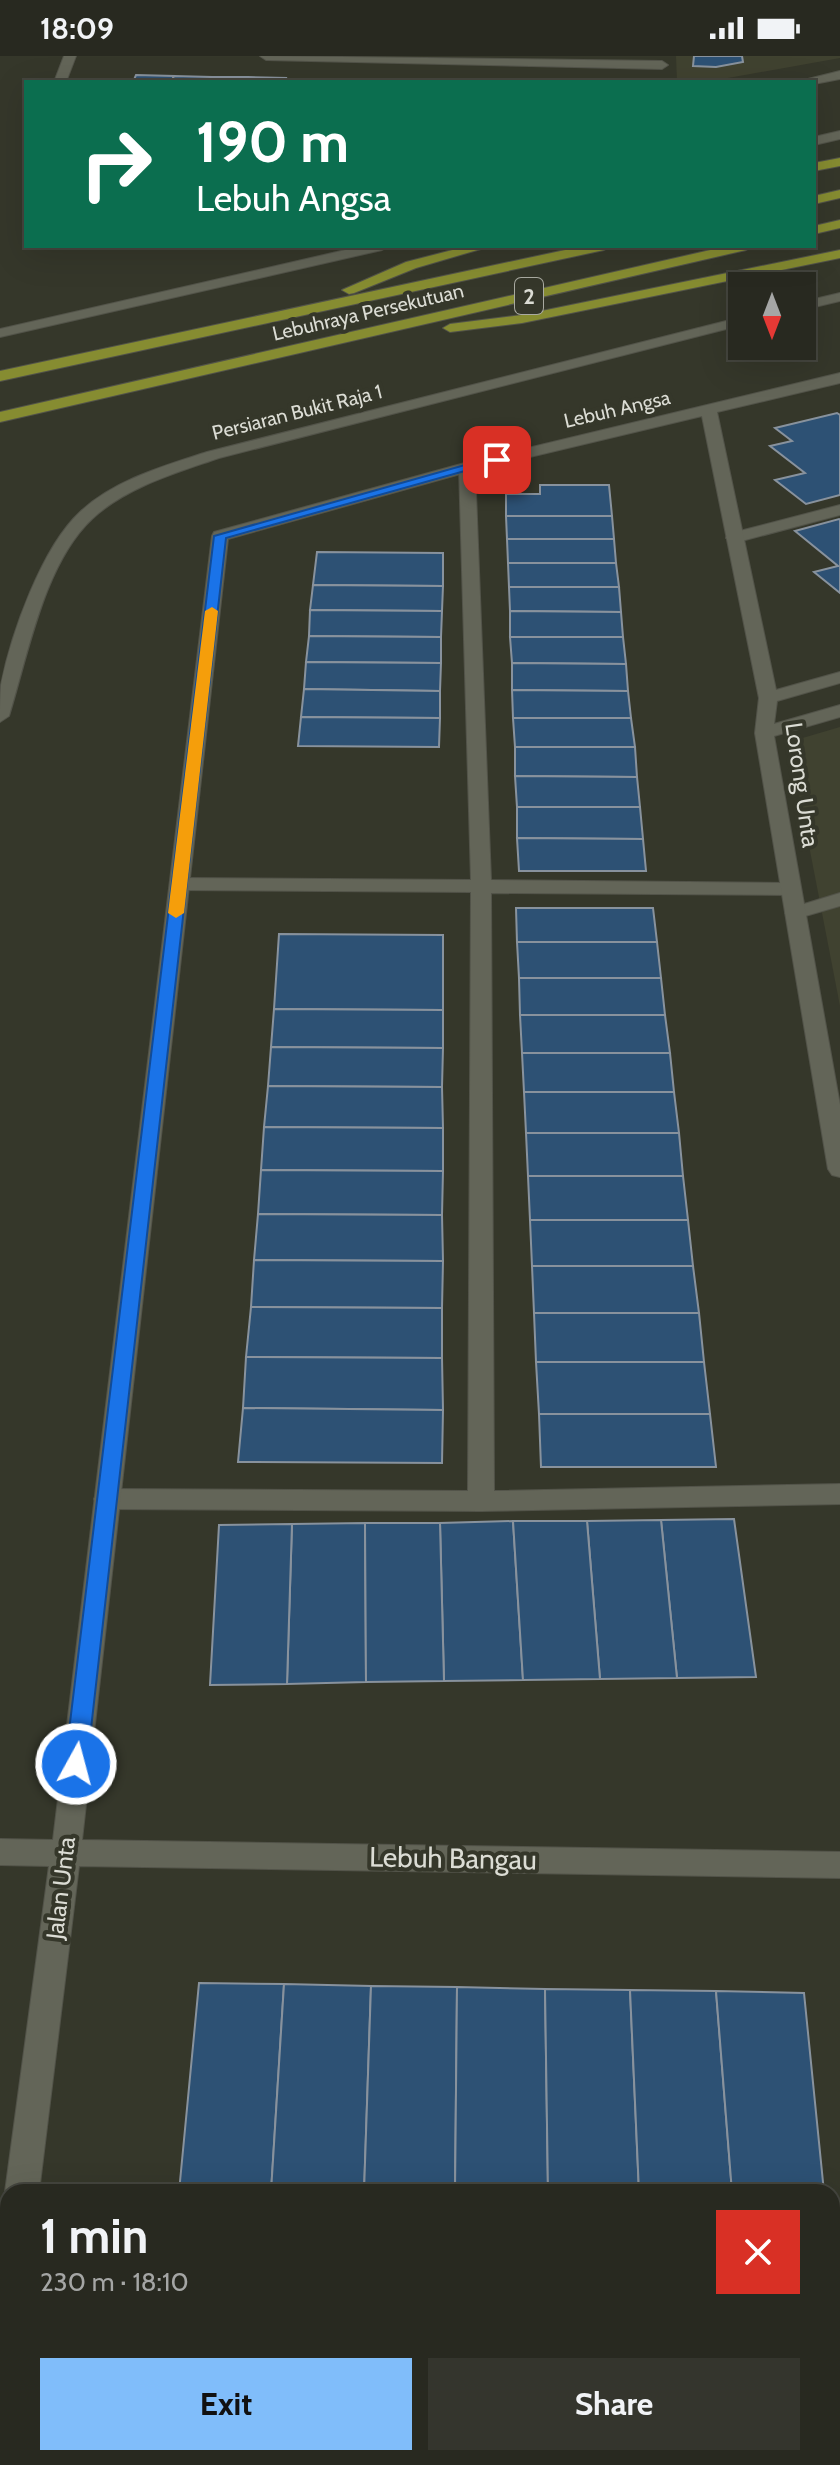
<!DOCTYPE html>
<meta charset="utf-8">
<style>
:root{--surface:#282920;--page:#34352d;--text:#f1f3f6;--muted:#a5a6a5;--line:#44453e;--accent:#80bdfa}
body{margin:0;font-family:Cabin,sans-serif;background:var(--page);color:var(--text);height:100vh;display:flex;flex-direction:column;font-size:30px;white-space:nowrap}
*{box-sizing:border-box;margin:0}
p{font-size:26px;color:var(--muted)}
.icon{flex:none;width:44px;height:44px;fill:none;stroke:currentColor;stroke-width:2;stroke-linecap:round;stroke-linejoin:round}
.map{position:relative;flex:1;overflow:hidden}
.drawer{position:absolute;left:0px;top:2128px;width:840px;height:282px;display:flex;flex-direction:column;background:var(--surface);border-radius:24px 24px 0 0;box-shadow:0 8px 32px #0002,0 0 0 2px var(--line)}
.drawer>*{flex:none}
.top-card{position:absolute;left:24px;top:24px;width:792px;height:168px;border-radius:0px;box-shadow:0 8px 32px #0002,0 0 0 2px var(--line);background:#0b6e4f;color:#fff;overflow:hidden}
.needle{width:52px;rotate:180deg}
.buttons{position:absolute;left:728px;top:216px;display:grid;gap:16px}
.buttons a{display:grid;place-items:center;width:88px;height:88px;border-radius:0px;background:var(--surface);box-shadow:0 8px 32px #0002,0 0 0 2px var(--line);font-size:40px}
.pin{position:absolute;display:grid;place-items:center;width:68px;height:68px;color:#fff;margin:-34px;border-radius:16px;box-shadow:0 4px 12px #0006}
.me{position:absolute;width:88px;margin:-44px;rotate:7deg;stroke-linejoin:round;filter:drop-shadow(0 0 6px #0008)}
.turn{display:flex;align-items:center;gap:28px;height:168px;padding:0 40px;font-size:36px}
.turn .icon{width:104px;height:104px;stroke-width:2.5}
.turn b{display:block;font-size:56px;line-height:68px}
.round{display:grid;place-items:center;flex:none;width:84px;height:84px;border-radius:0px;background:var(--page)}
.head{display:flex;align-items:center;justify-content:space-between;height:136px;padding:0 40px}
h1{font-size:48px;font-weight:700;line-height:60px}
.action{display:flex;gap:16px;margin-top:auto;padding:16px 40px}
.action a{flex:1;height:92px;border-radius:0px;background:var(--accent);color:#111;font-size:32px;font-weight:700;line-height:92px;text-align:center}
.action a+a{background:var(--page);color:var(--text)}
.status{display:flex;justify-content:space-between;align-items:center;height:56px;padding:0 40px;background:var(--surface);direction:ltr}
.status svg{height:22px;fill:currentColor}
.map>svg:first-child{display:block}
.built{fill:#404230}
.building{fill:#2d5174;stroke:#88929d;stroke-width:2}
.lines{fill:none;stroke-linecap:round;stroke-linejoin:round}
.service-casing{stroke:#525349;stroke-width:2}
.minor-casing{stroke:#525349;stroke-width:2}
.tertiary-casing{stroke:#525349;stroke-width:2}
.trunk-casing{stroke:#525349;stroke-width:2}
.service{fill:#636558;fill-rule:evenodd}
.minor{fill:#636558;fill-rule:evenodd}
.tertiary{fill:#636558;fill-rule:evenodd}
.trunk{fill:#868c31;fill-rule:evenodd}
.route{fill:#1a73e8;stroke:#114b97;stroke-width:2}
.slow{fill:#f59e0b}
.labels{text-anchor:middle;stroke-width:8;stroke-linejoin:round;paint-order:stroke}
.far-street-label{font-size:20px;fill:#dbdcd4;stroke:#35372a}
.shield{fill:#35372a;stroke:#a9aaa1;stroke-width:2}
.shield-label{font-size:22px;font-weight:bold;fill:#dbdcd4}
.street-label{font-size:24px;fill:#dbdcd4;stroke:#35372a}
.near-street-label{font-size:28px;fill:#dbdcd4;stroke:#35372a}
</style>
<div class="status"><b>18:09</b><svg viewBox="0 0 49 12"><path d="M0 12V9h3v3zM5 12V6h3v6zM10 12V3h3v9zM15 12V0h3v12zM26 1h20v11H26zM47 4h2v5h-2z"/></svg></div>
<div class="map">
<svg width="840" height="2409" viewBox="0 0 840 2409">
<rect width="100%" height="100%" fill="#35372a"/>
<g class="built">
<polygon points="676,0 840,0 840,2 706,26 680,26 677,25"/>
<polygon points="840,671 840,950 789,686"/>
</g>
<g class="building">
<polygon points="694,0 742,0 743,6 716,11 693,10"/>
<polygon points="136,19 174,20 171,26 133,26"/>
<polygon points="174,20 211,21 209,26 171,26"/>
<polygon points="211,21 248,21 247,26 209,26"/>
<polygon points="248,21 286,22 285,26 247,26"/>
<polygon points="837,357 840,359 840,439 806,448 775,424 805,417 770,390 792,385 775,372"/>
<polygon points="540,429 609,429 612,460 506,460 506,438 540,438"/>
<polygon points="506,460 612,460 614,483 507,483"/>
<polygon points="839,463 840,464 840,537 814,516 838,510 795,475"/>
<polygon points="507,483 614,483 616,507 508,507"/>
<polygon points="317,496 443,497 443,530 313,529"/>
<polygon points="508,507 616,507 619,531 509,531"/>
<polygon points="313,529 443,530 442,555 310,554"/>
<polygon points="509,531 619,531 621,556 510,555"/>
<polygon points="310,554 442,555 441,581 309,580"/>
<polygon points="510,555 621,556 623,581 510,581"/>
<polygon points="309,580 441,581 441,607 306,606"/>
<polygon points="510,581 623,581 626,608 512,607"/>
<polygon points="306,606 441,607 440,635 304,633"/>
<polygon points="512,607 626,608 628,635 512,634"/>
<polygon points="304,633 440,635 440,662 301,661"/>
<polygon points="512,634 628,635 631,662 513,662"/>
<polygon points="301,661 440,662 439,691 298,690"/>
<polygon points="513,662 631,662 635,691 515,691"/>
<polygon points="515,691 635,691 637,721 515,720"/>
<polygon points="515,720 637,721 640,751 517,751"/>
<polygon points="517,751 640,751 643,783 517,782"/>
<polygon points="517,782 643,783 646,815 519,815"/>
<polygon points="516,852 653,852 657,886 517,886"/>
<polygon points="279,878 443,879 443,954 274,953"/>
<polygon points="517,886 657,886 661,922 519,922"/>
<polygon points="519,922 661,922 665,959 520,959"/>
<polygon points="274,953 443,954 443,992 271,991"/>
<polygon points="520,959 665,959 670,997 522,997"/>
<polygon points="271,991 443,992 442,1031 268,1030"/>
<polygon points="522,997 670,997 674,1036 524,1036"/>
<polygon points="268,1030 442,1031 443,1072 264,1071"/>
<polygon points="524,1036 674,1036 679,1077 526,1077"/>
<polygon points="264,1071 443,1072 443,1115 261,1114"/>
<polygon points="526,1077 679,1077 683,1120 528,1120"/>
<polygon points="261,1114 443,1115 442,1159 258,1158"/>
<polygon points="528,1120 683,1120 688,1164 530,1164"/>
<polygon points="258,1158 442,1159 443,1205 254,1204"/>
<polygon points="530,1164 688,1164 693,1210 532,1210"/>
<polygon points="254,1204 443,1205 442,1252 251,1251"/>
<polygon points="532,1210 693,1210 699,1257 534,1257"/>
<polygon points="251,1251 442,1252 442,1302 246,1301"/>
<polygon points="534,1257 699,1257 704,1306 536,1306"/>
<polygon points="246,1301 442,1302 443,1354 243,1352"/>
<polygon points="536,1306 704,1306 710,1358 539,1358"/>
<polygon points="243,1352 443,1354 442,1407 238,1406"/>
<polygon points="539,1358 710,1358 716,1411 541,1411"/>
<polygon points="734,1463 756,1621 677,1622 661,1464"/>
<polygon points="661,1464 677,1622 600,1623 587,1465"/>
<polygon points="513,1465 523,1624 444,1625 440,1467"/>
<polygon points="513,1465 587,1465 600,1623 523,1624"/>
<polygon points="365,1467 366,1626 287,1628 292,1468"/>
<polygon points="365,1467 440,1467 444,1625 366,1626"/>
<polygon points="292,1468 287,1628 210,1629 219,1469"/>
<polygon points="199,1927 284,1928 271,2136 179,2136"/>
<polygon points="284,1928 371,1930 364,2136 271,2136"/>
<polygon points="371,1930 457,1931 455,2136 364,2136"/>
<polygon points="457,1931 545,1933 548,2136 455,2136"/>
<polygon points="545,1933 630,1934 639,2136 548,2136"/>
<polygon points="630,1934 716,1935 732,2136 639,2136"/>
<polygon points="716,1935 804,1937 824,2136 732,2136"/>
<rect x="832" y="2284" width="8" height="99"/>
<polygon points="832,2383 840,2383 840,2409 594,2409 593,2402 832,2402"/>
<polygon points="153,2402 427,2402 427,2409 152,2409"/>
</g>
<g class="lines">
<defs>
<g id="service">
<polygon points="840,75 840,83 814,89 814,81"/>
<polygon points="363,190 389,190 382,194 0,281 0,273"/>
<polygon points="467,406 475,411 491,824 791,827 801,833 791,839 491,837 494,1435 840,1428 840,1448 481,1455 107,1453 98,1450 94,1443 98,1436 107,1433 468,1435 471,836 180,834 170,828 180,822 471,824 459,411"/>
<polygon points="840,449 840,459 734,487 726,482 728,478"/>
<polygon points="840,837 840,850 795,863 785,857 788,853"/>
<rect x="832" y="2214" width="8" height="34"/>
<rect x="488" y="2402" width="36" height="7"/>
</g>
<g id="minor">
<polygon points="64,0 76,0 66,26 54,26"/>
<polygon points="260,0 662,5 668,9 662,13 266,4"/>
<polygon points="840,15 840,23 814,28 796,26"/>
<polygon points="840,317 840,327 717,356 776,634 840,616 840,627 777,645 774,668 840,649 840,661 774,680 840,1049 840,1121 832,1119 828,1113 755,677 759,642 702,360 471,415 228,483 82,1784 840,1796 840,1822 79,1810 39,2136 8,2136 8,2142 5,2136 49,1810 0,1809 0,1783 53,1784 212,480 214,476 461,408"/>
<polygon points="8,2231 8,2325 0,2328 0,2234"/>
</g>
<g id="tertiary">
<polygon points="840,237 840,245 802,254 802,246"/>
<path d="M 742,261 L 742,269 L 219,402 C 176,417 126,431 92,463 C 44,508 28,599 9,660 L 0,666 C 0,654 0,640 1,629 C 11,578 42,491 80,456 C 114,424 164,410 207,396 Z"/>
</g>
<g id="trunk">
<polygon points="840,102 840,110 814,115 814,107"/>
<polygon points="840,134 840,142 814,148 814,140"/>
<polygon points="840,164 840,172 814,178 814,170"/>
<polygon points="468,190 491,190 416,212 354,237 349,238 342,234 406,206"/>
<polygon points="584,190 611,190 604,194 0,325 0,315"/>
<polygon points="728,190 753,190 746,194 0,366 0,356"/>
<polygon points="840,194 840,202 522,267 450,276 443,272 450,268 522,259"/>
</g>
</defs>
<use href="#service" class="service-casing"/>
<use href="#minor" class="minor-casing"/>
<use href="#tertiary" class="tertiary-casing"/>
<use href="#trunk" class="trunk-casing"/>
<use href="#service" class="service"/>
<use href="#minor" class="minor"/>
<use href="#tertiary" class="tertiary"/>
<use href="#trunk" class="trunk"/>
</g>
<polygon class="route" points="493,401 504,404 226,482 87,1708 84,1714 76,1717 68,1714 65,1708 214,480"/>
<polygon class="slow" points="212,551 218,555 184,857 176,862 168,857 205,555"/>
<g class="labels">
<g class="far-street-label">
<text transform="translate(368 256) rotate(-13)" y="7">Lebuhraya Persekutuan</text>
<text transform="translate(617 353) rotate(-13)" y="7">Lebuh Angsa</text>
<text transform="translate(297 356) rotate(-14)" y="7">Persiaran Bukit Raja 1</text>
</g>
<rect class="shield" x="515" y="222" width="28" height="36" rx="6"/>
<g class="shield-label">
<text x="529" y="248">2</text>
</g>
<g class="street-label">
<text transform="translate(802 729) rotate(82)" y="8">Lorong Unta</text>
<text transform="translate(61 1832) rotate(-83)" y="8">Jalan Unta</text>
</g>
<g class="near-street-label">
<text transform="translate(453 1802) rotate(1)" y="10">Lebuh Bangau</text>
</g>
</g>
</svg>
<div class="buttons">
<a><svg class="needle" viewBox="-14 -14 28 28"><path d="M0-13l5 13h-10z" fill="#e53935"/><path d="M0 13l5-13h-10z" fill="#a5a6a5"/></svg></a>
</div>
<div class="pin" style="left:497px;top:404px;background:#d93025"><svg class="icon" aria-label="arrive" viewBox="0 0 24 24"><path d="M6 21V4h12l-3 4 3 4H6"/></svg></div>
<svg class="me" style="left:76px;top:1708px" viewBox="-20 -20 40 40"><circle r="17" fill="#1a73e8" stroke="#fff" stroke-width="3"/><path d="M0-11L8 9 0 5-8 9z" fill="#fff"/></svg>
<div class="top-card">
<div class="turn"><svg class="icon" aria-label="right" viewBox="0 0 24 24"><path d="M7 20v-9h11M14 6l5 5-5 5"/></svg><div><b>190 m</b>Lebuh Angsa</div></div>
</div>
<section class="drawer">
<div class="head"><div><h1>1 min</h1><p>230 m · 18:10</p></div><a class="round" style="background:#d93025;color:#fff"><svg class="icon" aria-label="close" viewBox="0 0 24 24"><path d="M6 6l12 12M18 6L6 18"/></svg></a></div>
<div class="action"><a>Exit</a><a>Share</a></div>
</section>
</div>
